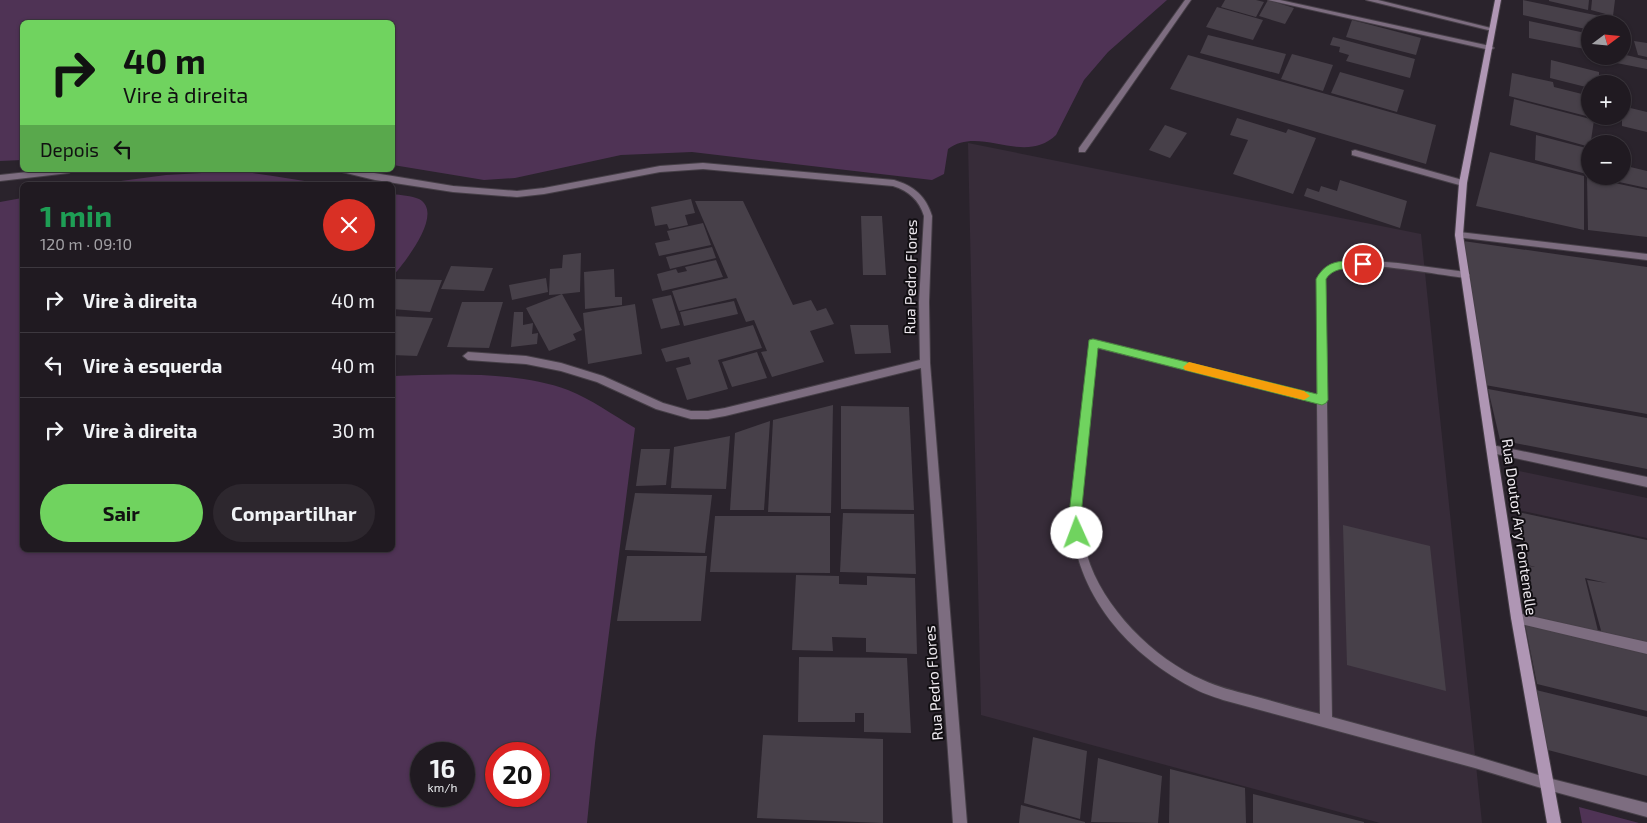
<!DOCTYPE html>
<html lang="pt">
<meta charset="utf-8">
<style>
:root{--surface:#201a21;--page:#2d272e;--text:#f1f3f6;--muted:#a2a1a5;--line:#3d383f;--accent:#70d35f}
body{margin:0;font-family:"Exo 2",sans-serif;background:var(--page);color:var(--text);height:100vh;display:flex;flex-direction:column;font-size:19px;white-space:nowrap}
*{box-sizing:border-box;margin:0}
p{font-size:16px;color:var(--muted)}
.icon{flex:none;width:28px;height:28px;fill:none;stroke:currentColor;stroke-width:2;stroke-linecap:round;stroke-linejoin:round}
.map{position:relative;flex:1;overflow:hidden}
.panel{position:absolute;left:20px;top:182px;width:375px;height:370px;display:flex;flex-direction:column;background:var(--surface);border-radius:8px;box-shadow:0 1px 4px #0004,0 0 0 1px var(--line)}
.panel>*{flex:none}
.guide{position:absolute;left:20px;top:20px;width:375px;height:152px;border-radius:8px;box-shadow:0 1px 4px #0004,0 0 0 1px var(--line);background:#70d35f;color:#111;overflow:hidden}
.needle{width:32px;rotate:74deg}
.buttons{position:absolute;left:1581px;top:15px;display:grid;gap:10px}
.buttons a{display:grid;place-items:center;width:50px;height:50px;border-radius:50%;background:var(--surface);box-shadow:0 1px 4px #0004,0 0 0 1px var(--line);font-size:25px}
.speed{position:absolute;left:410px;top:742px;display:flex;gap:10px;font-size:25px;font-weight:700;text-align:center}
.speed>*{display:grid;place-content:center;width:65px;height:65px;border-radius:50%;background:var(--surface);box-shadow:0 1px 4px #0004,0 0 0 1px var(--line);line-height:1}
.speed small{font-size:12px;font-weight:400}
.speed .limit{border:8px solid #d22;background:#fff;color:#111}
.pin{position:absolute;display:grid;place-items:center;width:42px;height:42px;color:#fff;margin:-21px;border:2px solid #fff;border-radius:50%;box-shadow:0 1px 5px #0007}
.me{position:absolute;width:55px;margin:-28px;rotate:358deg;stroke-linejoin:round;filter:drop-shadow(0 0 4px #0008)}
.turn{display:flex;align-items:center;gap:18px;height:105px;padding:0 20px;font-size:22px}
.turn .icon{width:65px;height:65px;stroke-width:2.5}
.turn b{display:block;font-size:35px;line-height:42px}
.then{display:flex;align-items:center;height:48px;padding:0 20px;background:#0003;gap:10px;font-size:19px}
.round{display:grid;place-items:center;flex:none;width:52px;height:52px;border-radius:26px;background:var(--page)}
.headline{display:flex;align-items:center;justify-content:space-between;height:85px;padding:0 20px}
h1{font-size:30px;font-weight:700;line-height:38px;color:#1e9e55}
.action{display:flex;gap:10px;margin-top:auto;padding:10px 20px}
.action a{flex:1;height:58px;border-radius:30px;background:var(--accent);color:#111;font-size:20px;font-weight:700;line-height:58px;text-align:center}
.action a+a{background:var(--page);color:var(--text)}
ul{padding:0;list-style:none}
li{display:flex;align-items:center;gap:15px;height:65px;padding:0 20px;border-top:1px solid var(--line)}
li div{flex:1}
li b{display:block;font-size:19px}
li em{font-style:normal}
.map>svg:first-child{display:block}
.built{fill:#372c39}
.green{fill:#4f3355;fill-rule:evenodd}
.building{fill:#474049}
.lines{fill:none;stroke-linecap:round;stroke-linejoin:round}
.service-casing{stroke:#463f47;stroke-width:2}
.minor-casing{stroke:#463f47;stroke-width:2}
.tertiary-casing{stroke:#463f47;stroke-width:2}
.secondary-casing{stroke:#463f47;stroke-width:2}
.service{fill:#7d6d80;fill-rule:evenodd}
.minor{fill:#7d6d80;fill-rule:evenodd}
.tertiary{fill:#7d6d80;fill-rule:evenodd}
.secondary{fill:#af96b4;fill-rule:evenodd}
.route{fill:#70d35f;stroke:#49893e}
.slow{fill:#f59e0b}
.labels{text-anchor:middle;stroke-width:4;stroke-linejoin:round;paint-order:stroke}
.street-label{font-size:15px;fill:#efeaf0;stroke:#110e12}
</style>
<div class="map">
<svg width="1647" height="823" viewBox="0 0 1647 823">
<rect width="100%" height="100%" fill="#2a232c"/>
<g class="built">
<polygon points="968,143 1421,234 1482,823 1380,823 981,715"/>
<polygon points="1510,469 1647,498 1647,538 1518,510"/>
</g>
<g class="green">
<path d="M 0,0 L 1167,0 L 1108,52 L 1084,80 L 1056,135 C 1024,166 980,125 948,149 L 944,174 L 932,180 L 692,152 L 621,155 L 515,178 L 484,180 L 393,165 L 392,22 L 22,22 L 22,160 L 0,161 Z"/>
<path d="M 238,171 C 269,175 299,180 330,185 L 91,185 L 166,175 Z"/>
<path d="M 393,194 C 400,195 412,196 419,199 C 445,213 404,263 393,276 Z"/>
<path d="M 22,198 L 22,550 L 392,550 L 393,376 C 448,374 515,371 568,390 C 591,399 613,415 635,428 L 595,743 L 587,823 L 0,823 L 0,202 ZM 421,754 L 464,754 L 464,796 L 421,796 ZM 496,754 L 539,754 L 539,796 L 496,796 Z"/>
<polygon points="1579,807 1639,823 1582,823"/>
</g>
<g class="building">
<polygon points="1225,0 1256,0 1264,2 1256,17 1221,7"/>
<polygon points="1268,0 1294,8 1285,24 1259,16"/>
<polygon points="1523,0 1614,19 1614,24 1590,24 1590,30 1523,15"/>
<polygon points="1549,0 1589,0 1588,10 1549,1"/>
<polygon points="1592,0 1615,0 1613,16 1591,10"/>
<polygon points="1217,7 1263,20 1253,40 1206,27"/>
<polygon points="1352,20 1421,38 1416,55 1346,37"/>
<polygon points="1529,21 1590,34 1590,50 1529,38"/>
<polygon points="1208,35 1286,54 1279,74 1200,53"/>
<polygon points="1333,37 1415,59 1410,78 1346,61 1349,55 1339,52 1340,47 1330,45"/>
<polygon points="1622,38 1626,55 1647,60 1647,69 1601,60 1600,56 1622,56"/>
<polygon points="1634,41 1647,43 1647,57 1638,55"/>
<polygon points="1292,54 1333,65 1323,91 1281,79"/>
<polygon points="1188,55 1436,125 1426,164 1170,89"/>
<polygon points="1551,60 1599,72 1599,84 1590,84 1590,88 1550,78"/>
<polygon points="1340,72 1404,90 1397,112 1331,93"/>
<polygon points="1512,73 1553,82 1554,87 1590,96 1590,117 1509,96"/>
<polygon points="1514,99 1594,120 1590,147 1510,125"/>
<polygon points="1622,106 1647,112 1647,132 1622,126"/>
<polygon points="1591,116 1615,116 1615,123 1591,117"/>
<polygon points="1237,118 1286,133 1288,129 1316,138 1293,194 1233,174 1248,140 1230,135"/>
<polygon points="1165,125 1187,133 1170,158 1149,150"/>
<polygon points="1536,135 1590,149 1590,175 1535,160"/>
<polygon points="1490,152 1584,176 1584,230 1476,206"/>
<polygon points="1622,165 1647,171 1647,188 1619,182 1618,176 1622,176"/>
<polygon points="1587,177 1647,190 1647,237 1588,230"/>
<polygon points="1340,180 1407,201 1400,228 1304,196 1307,188 1319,192 1321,186 1337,191"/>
<polygon points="691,199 695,213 685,215 688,225 669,229 667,224 655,226 651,207"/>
<polygon points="695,201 743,201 793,305 811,300 817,311 826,308 834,324 810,331 824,362 772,377 761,352 767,351 754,320 746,322 736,298 679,311 672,291 728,278"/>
<polygon points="861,216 882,216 886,275 863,275"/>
<polygon points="703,223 711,245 659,256 655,243 670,240 667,231"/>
<polygon points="1463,241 1647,267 1647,414 1485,385"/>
<polygon points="712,247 716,258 670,269 666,257"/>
<polygon points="581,253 580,292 562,294 582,330 573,334 576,340 549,351 526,308 562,294 549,295 550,269 562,268 563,255"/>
<polygon points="716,260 723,277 662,291 657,274 676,269 678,273 687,271 685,267"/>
<polygon points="451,266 493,268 484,291 441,289"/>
<polygon points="614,269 615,297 622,297 622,305 585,309 584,272"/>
<polygon points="546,278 548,292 512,300 509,285"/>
<polygon points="392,279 442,280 430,312 392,309"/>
<polygon points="671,295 680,325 661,329 652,299"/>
<polygon points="734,301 738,314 684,326 680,312"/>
<polygon points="462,302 503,302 489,348 447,347"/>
<polygon points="635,304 642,354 588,364 583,313"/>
<polygon points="514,312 523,312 523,325 533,323 532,334 538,333 537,344 511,347"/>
<polygon points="392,316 433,318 417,356 392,355"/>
<polygon points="753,325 762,348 718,360 728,389 687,400 676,368 691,364 689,357 666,362 661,349"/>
<polygon points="850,325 888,325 891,353 855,354"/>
<polygon points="757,352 767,378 732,387 722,362"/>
<polygon points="1488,389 1647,418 1647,469 1500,440"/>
<polygon points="833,405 831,513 768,512 773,420"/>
<polygon points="841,406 909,407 914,510 841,509"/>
<polygon points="770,421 764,510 730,510 735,433"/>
<polygon points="730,436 726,489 671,488 674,447"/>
<polygon points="641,449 670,449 666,485 636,486"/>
<polygon points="635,493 712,495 705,553 625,550"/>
<polygon points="1518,512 1647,540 1647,644 1602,634 1587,580 1607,583 1585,578 1598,631 1533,616 1523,565 1535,567 1528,565"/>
<polygon points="843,513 914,514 916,574 840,572"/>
<polygon points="715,516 830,516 830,573 710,572"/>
<polygon points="1343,525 1430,546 1446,691 1347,665"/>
<polygon points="627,556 707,556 701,621 617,621"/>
<polygon points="796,575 839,576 839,584 867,585 867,576 915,578 917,654 866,652 866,638 832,637 833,651 792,650"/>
<polygon points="1525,624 1647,651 1647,711 1537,684"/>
<polygon points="799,657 907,658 911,733 864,732 864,713 855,713 855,722 798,722"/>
<polygon points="1536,690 1647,717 1647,776 1548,750"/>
<polygon points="763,735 883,739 883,823 757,818"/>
<polygon points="1033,737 1087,751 1080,819 1024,803"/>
<polygon points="1098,758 1162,776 1158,823 1091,822"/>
<polygon points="1170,769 1245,788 1246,823 1169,823"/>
<polygon points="1253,794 1364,822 1364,823 1253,823"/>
<polygon points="1021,805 1085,822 1085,823 1019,823"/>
</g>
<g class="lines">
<defs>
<g id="service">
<polygon points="1366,0 1378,0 1495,29 1492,31"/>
<polygon points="1355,150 1466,181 1467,183 1463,186 1352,155 1352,151"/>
<path d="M 1361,260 L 1398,263 L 1466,272 L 1470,275 L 1466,278 C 1436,275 1363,259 1337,269 C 1332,271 1328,275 1325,279 L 1332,717 L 1475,756 L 1548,778 L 1553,779 L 1554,784 L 1553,789 L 1548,790 L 1475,768 L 1223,700 C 1212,696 1201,693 1191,687 C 1122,650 1070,587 1071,506 L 1090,340 L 1093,339 L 1317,395 L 1317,279 C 1326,261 1343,261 1361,260 ZM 1097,348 L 1317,403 L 1320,714 C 1296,708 1273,701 1250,695 C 1234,691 1218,687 1203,680 C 1154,659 1102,607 1087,555 C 1083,539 1081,523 1081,506 Z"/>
<polygon points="1517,613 1647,642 1647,654 1517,623 1513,622 1511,618 1513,614"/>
</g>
<g id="minor">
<polygon points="1185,0 1191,0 1085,152 1079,152 1079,148"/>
<polygon points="1268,0 1280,0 1490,46 1494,48 1490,50"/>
<path d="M 703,163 L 894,180 C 914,186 926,196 932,216 L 929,302 L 930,363 L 967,823 L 953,823 L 921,368 L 725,416 L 708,419 L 691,419 L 656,409 L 597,382 L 561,371 L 526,364 L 468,360 L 463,356 L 468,352 L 526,356 L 561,363 L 603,376 L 663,403 L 691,411 L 708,411 L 725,408 L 920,360 L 919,302 L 924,216 C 919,200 909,191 893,186 L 703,169 L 660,172 L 544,194 L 517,197 L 453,192 L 375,180 L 342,172 L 341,170 L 356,170 L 453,186 L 517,191 L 544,188 L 660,166 Z"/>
<polygon points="46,170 73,170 69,173 0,181 0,175"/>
<polygon points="1492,445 1647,477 1647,487 1492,453 1488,452 1487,449 1488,446"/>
</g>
<g id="tertiary">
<polygon points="1459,232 1647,254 1647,260 1456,237 1455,235 1456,233"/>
<polygon points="1548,778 1647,803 1647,817 1548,790 1543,789 1542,784 1543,779"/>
</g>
<polygon id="secondary" points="1495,0 1501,0 1467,183 1463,235 1523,618 1561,823 1547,823 1511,618 1455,235 1459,183"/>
</defs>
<use href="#service" class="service-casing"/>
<use href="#minor" class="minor-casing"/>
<use href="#tertiary" class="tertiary-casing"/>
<use href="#secondary" class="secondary-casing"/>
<use href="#service" class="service"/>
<use href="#minor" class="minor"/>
<use href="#tertiary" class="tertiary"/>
<use href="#secondary" class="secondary"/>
</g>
<path class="route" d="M 1363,260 L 1367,261 L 1367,266 C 1352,270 1335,265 1326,279 L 1328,400 L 1326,403 L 1322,405 L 1098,348 L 1082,506 L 1083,533 L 1081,537 L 1077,538 L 1072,537 L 1070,533 L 1070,506 L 1089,340 L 1093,339 L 1317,394 L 1316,279 C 1328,258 1341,262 1363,260 Z"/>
<polygon class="slow" points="1189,362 1304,391 1310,396 1304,400 1185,370 1183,367"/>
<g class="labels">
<g class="street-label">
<text transform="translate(911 277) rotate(-89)" y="5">Rua Pedro Flores</text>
<text transform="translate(1519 527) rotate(82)" y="5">Rua Doutor Ary Fontenelle</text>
<text transform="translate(934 683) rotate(-94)" y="5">Rua Pedro Flores</text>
</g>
</g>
</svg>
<div class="buttons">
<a><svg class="needle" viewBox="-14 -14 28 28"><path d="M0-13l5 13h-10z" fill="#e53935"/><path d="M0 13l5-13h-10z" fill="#a2a1a5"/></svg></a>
<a>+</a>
<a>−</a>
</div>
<div class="speed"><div>16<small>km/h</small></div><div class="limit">20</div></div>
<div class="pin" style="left:1363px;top:264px;background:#d93025"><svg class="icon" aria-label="arrive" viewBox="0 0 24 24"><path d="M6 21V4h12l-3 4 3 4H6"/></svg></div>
<svg class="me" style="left:1077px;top:533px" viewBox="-20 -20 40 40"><circle r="19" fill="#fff"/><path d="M0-13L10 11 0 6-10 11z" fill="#70d35f"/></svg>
<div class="guide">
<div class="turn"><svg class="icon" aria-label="right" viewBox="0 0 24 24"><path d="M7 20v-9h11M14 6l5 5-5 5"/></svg><div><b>40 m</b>Vire à direita</div></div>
<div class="then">Depois<svg class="icon" aria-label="left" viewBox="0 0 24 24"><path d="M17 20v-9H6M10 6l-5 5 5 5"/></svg></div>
</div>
<section class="panel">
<div class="headline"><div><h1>1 min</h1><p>120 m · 09:10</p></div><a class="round" style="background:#d93025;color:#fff"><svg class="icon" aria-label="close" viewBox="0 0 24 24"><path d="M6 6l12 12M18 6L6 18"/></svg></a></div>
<ul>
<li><svg class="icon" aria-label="right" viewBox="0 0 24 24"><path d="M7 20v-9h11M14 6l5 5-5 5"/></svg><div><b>Vire à direita</b></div><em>40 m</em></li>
<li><svg class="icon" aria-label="left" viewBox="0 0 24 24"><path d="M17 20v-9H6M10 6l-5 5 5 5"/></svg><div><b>Vire à esquerda</b></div><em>40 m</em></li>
<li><svg class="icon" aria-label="right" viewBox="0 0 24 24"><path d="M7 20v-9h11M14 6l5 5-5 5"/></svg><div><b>Vire à direita</b></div><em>30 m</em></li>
</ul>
<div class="action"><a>Sair</a><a>Compartilhar</a></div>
</section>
</div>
